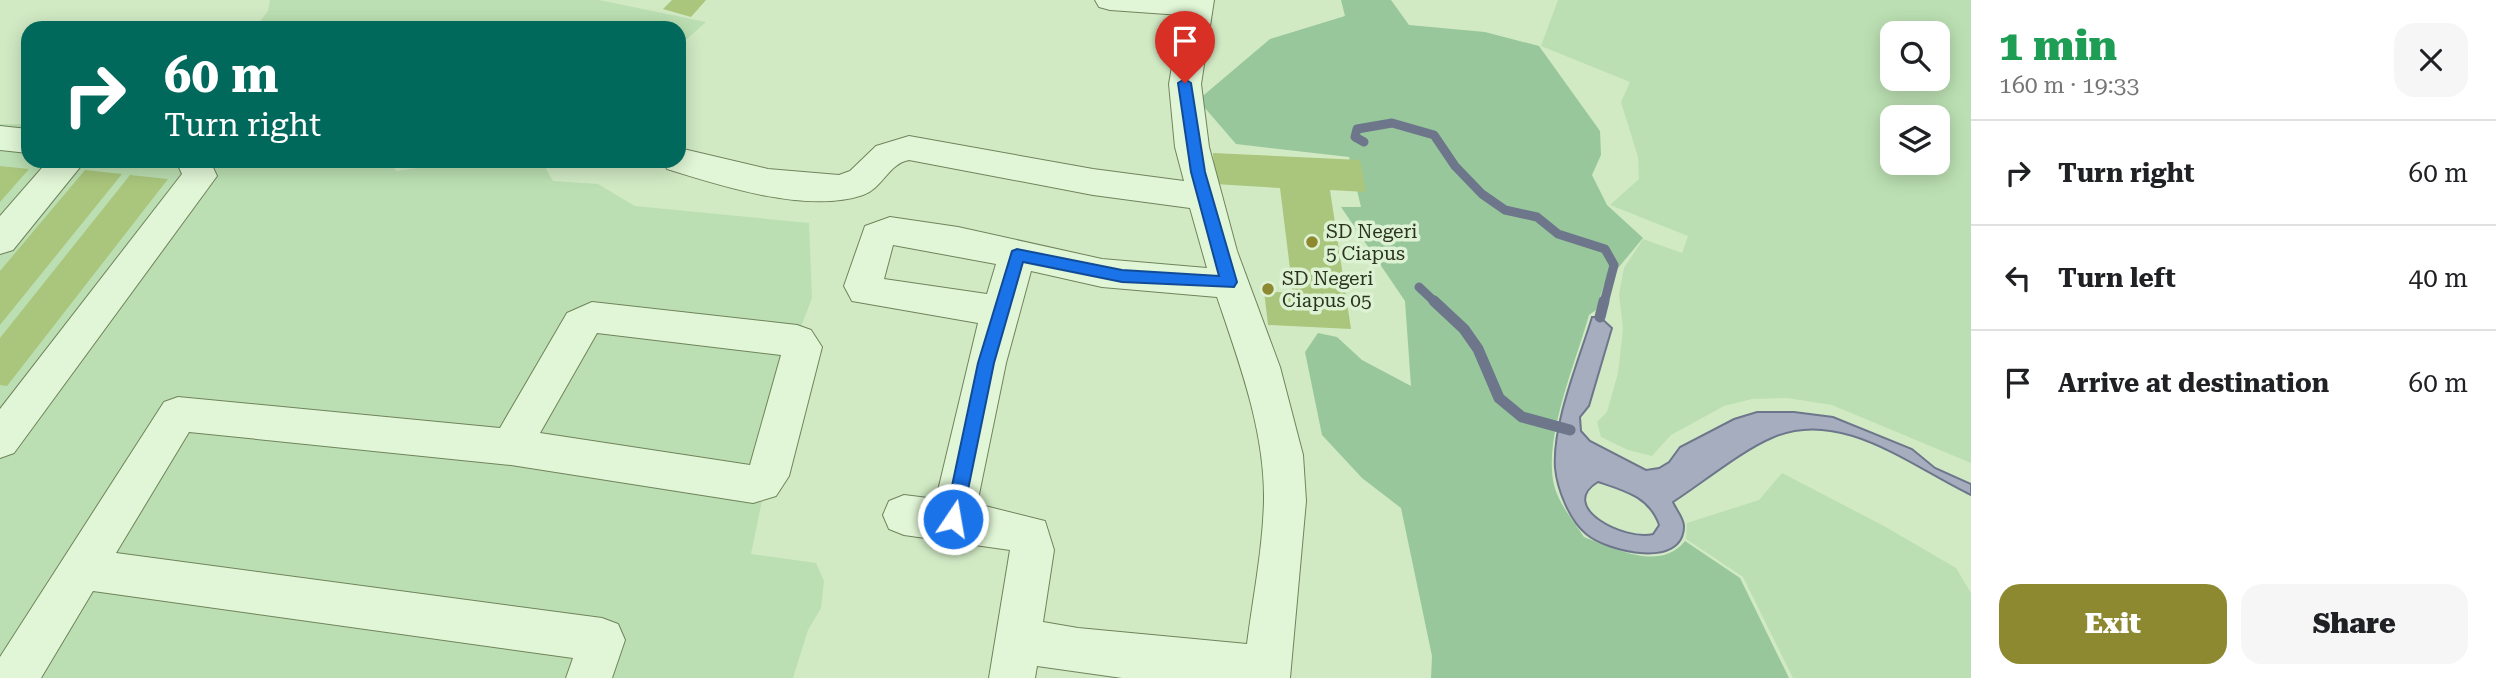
<!DOCTYPE html>
<meta charset="utf-8">
<style>
:root{--surface:#fff;--page:#f6f6f6;--text:#202124;--muted:#757577;--line:#e0e0e0;--accent:#8d8930}
body{margin:0;font-family:"Roboto Serif",serif;background:var(--page);color:var(--text);height:100vh;display:flex;flex-direction:column;font-size:26px;white-space:nowrap}
*{box-sizing:border-box;margin:0}
p{font-size:23px;color:var(--muted)}
.icon{flex:none;width:38px;height:38px;fill:none;stroke:currentColor;stroke-width:2;stroke-linecap:round;stroke-linejoin:round}
.map{position:relative;flex:1;overflow:hidden}
.details{display:flex;flex-direction:column;background:var(--surface);width:525px}
.details>*{flex:none}
.banner{position:absolute;left:21px;top:21px;width:665px;height:147px;border-radius:21px;box-shadow:0 4px 18px #0003;background:#00695c;color:#fff;overflow:hidden}
.tools{position:absolute;left:1880px;top:21px;display:grid;gap:14px}
.tools a{display:grid;place-items:center;width:70px;height:70px;border-radius:14px;background:var(--surface);box-shadow:0 4px 18px #0003;font-size:35px}
.pin{position:absolute;display:grid;place-items:center;width:60px;height:60px;color:#fff;margin:-72px -30px;border-radius:50% 50% 50% 0;rotate:-45deg;box-shadow:0 0 7px #0007}
.pin .icon{rotate:45deg}
.me{position:absolute;width:77px;margin:-38px;rotate:12deg;stroke-linejoin:round;filter:drop-shadow(0 0 5px #0008)}
.turn{display:flex;align-items:center;gap:24px;height:147px;padding:0 28px;font-size:32px}
.turn .icon{width:91px;height:91px;stroke-width:2.5}
.turn b{display:block;font-size:49px;line-height:60px}
.round{display:grid;place-items:center;flex:none;width:74px;height:74px;border-radius:21px;background:var(--page)}
.headline{display:flex;align-items:center;justify-content:space-between;height:119px;padding:0 28px}
h1{font-size:42px;font-weight:800;line-height:52px;color:#1e9e55}
.primary-button{display:flex;gap:14px;margin-top:auto;padding:14px 28px}
.primary-button a{flex:1;height:80px;border-radius:21px;background:var(--accent);color:#fff;font-size:28px;font-weight:800;line-height:80px;text-align:center}
.primary-button a+a{background:var(--page);color:var(--text)}
ul{padding:0;list-style:none}
li{display:flex;align-items:center;gap:21px;height:105px;padding:0 28px;border-top:2px solid var(--line)}
li div{flex:1}
li b{display:block;font-size:26px}
li em{font-style:normal}
main{display:flex;flex:1;min-height:0}
.map>svg:first-child{display:block}
.farmland{fill:#bbdfb2;fill-rule:evenodd}
.green{fill:#98c79c}
.water{fill:#a5adbe;stroke:#6d768b;stroke-width:2;fill-rule:evenodd}
.lines{fill:none;stroke-linecap:round;stroke-linejoin:round}
.stream-far1{stroke:#6d768b;stroke-width:9}
.stream{stroke:#6d768b;stroke-width:11}
.building{fill:#aac67c}
.minor-casing{stroke:#70835c;stroke-width:2}
.minor{fill:#e1f6d6;fill-rule:evenodd}
.route{fill:#1a73e8;stroke:#114b97;stroke-width:2}
.poi-dot{fill:#8d8930;stroke:#ddf2d3;stroke-width:2.5}
.labels{text-anchor:middle;stroke-width:7;stroke-linejoin:round;paint-order:stroke}
.poi-label{font-size:19px;fill:#2b341f;stroke:#ddf2d3;text-anchor:start}
</style>
<main>
<div class="map">
<svg width="1971" height="678" viewBox="0 0 1971 678">
<rect width="100%" height="100%" fill="#d1eac4"/>
<g class="farmland">
<polygon points="270,0 599,0 706,22 679,46 679,28 255,28 268,11"/>
<path d="M 1558,0 L 1971,0 L 1971,463 L 1832,405 L 1787,398 L 1752,399 L 1724,406 L 1671,435 L 1652,456 L 1628,450 L 1601,437 L 1597,422 L 1607,412 L 1618,373 L 1623,329 L 1619,294 L 1624,268 L 1643,239 L 1682,253 L 1688,236 L 1610,205 L 1639,179 L 1638,157 L 1621,102 L 1630,82 L 1541,46 ZM 1937,33 L 1937,79 L 1892,79 L 1892,33 ZM 1937,117 L 1937,163 L 1892,163 L 1892,117 Z"/>
<polygon points="0,124 28,124 28,161 390,161 396,171 467,161 522,167 542,162 553,181 598,184 635,206 809,223 812,298 794,345 751,554 816,563 824,581 821,608 808,630 793,678 0,678"/>
<polygon points="1782,473 1884,526 1956,568 1971,593 1971,678 1793,678 1743,577 1686,539 1687,523 1759,500"/>
</g>
<path class="green" d="M 1341,0 L 1391,0 L 1409,25 L 1485,32 L 1539,46 L 1600,131 L 1601,155 L 1592,175 L 1607,205 L 1643,238 L 1604,285 L 1596,310 L 1589,315 C 1576,362 1543,438 1554,485 C 1559,504 1574,522 1584,537 C 1616,549 1660,572 1685,541 L 1740,578 L 1789,678 L 1431,678 L 1432,656 L 1401,508 L 1362,478 L 1322,435 L 1305,352 L 1318,333 L 1337,337 L 1362,360 L 1411,386 L 1405,301 L 1341,207 L 1361,207 L 1349,157 L 1236,144 L 1198,100 L 1270,39 L 1345,16 Z"/>
<path class="water" d="M 1592,317 L 1600,317 L 1612,328 L 1589,406 L 1580,417 L 1581,431 L 1590,441 L 1646,470 L 1659,468 L 1669,462 L 1680,447 L 1734,419 L 1757,412 L 1794,412 L 1833,417 L 1912,449 L 1935,468 L 1971,484 L 1971,495 C 1912,467 1840,407 1772,438 C 1743,450 1701,484 1673,502 C 1676,509 1684,518 1684,526 C 1684,570 1607,552 1586,534 C 1569,520 1557,489 1555,468 C 1552,423 1579,360 1592,317 ZM 1598,482 C 1625,491 1649,497 1659,525 L 1653,534 C 1625,541 1557,507 1598,482 Z"/>
<g class="lines">
<g class="stream-far1">
<polyline points="1364,142 1355,137 1357,129 1392,123 1434,135 1455,166 1482,194 1505,210 1537,217 1558,234 1605,249 1614,265 1604,303"/>
<polyline points="1419,287 1436,303"/>
</g>
<g class="stream">
<polyline points="1434,301 1464,329 1478,349 1499,398 1522,417 1570,430"/>
<polyline points="1600,317 1604,301"/>
</g>
</g>
<g class="building">
<polygon points="672,0 706,0 691,17 663,9"/>
<polygon points="1213,153 1360,160 1366,192 1330,190 1351,329 1268,325 1264,291 1293,293 1280,188 1215,184"/>
<polygon points="0,166 29,169 0,202"/>
<polygon points="85,170 122,174 0,325 0,271"/>
<polygon points="130,175 168,179 7,386 0,385 0,338"/>
</g>
<g class="lines">
<defs>
<g id="minor">
<path d="M 1095,0 L 1214,0 L 1201,84 L 1209,147 L 1237,251 L 1280,367 L 1303,455 L 1306,501 L 1290,678 L 1122,678 L 1037,666 L 1035,678 L 989,678 L 1010,550 L 904,535 L 889,529 L 883,515 L 889,501 L 904,495 L 936,499 L 978,323 L 852,301 L 844,286 L 865,226 L 890,217 L 958,227 L 1102,259 L 1207,268 L 1190,208 L 1093,195 L 909,160 C 888,164 883,188 863,195 C 808,214 721,186 667,169 L 663,161 L 679,161 L 679,148 L 768,169 L 839,175 L 850,171 L 876,146 L 909,136 L 1093,169 L 1184,181 L 1175,147 L 1169,84 L 1181,15 L 1110,10 L 1099,7 ZM 893,245 L 996,264 L 987,294 L 884,279 ZM 1031,271 L 1102,287 L 1217,297 C 1239,362 1265,431 1264,500 C 1263,548 1253,597 1247,644 L 1078,628 L 1043,622 L 1054,550 L 1045,521 L 977,504 L 1006,363 Z"/>
<polygon points="0,126 28,129 28,153 0,150"/>
<polygon points="48,161 85,161 13,250 0,254 0,216"/>
<polygon points="176,161 210,161 217,176 14,453 0,458 0,409 182,174"/>
<path d="M 592,302 L 797,325 L 811,330 L 822,347 L 789,476 L 776,496 L 753,503 L 511,465 L 189,432 L 116,553 L 602,618 L 618,624 L 625,640 L 612,678 L 566,678 L 573,658 L 93,591 L 41,678 L 0,678 L 0,657 L 164,402 L 178,397 L 500,428 L 567,313 ZM 597,333 L 781,355 L 750,465 L 540,433 Z"/>
</g>
</defs>
<use href="#minor" class="minor-casing"/>
<use href="#minor" class="minor"/>
</g>
<polygon class="route" points="1185,79 1191,83 1205,172 1237,282 1234,287 1122,282 1023,262 994,363 962,519 960,525 947,525 945,519 978,363 1012,251 1017,249 1122,270 1219,276 1191,172 1178,83"/>
<g class="poi-dot">
<circle cx="1312" cy="242" r="7"/>
<circle cx="1268" cy="289" r="7"/>
</g>
<g class="labels">
<g class="poi-label">
<text x="1326" y="238">SD Negeri<tspan x="1326" dy="22">5 Ciapus</tspan></text>
<text x="1282" y="285">SD Negeri<tspan x="1282" dy="22">Ciapus 05</tspan></text>
</g>
</g>
</svg>
<div class="tools">
<a><svg class="icon" aria-label="search" viewBox="0 0 24 24"><circle cx="10" cy="10" r="6"/><path d="M15 15l6 6"/></svg></a>
<a><svg class="icon" aria-label="layers" viewBox="0 0 24 24"><path d="M12 4l9 5-9 5-9-5zM3 14l9 5 9-5"/></svg></a>
</div>
<div class="pin" style="left:1185px;top:83px;background:#d93025"><svg class="icon" aria-label="arrive" viewBox="0 0 24 24"><path d="M6 21V4h12l-3 4 3 4H6"/></svg></div>
<svg class="me" style="left:953px;top:519px" viewBox="-20 -20 40 40"><circle r="17" fill="#1a73e8" stroke="#fff" stroke-width="3"/><path d="M0-11L8 9 0 5-8 9z" fill="#fff"/></svg>
<div class="banner">
<div class="turn"><svg class="icon" aria-label="right" viewBox="0 0 24 24"><path d="M7 20v-9h11M14 6l5 5-5 5"/></svg><div><b>60 m</b>Turn right</div></div>
</div>
</div>
<section class="details">
<div class="headline"><div><h1>1 min</h1><p>160 m · 19:33</p></div><a class="round"><svg class="icon" aria-label="close" viewBox="0 0 24 24"><path d="M6 6l12 12M18 6L6 18"/></svg></a></div>
<ul>
<li><svg class="icon" aria-label="right" viewBox="0 0 24 24"><path d="M7 20v-9h11M14 6l5 5-5 5"/></svg><div><b>Turn right</b></div><em>60 m</em></li>
<li><svg class="icon" aria-label="left" viewBox="0 0 24 24"><path d="M17 20v-9H6M10 6l-5 5 5 5"/></svg><div><b>Turn left</b></div><em>40 m</em></li>
<li><svg class="icon" aria-label="arrive" viewBox="0 0 24 24"><path d="M6 21V4h12l-3 4 3 4H6"/></svg><div><b>Arrive at destination</b></div><em>60 m</em></li>
</ul>
<div class="primary-button"><a>Exit</a><a>Share</a></div>
</section>
</main>
